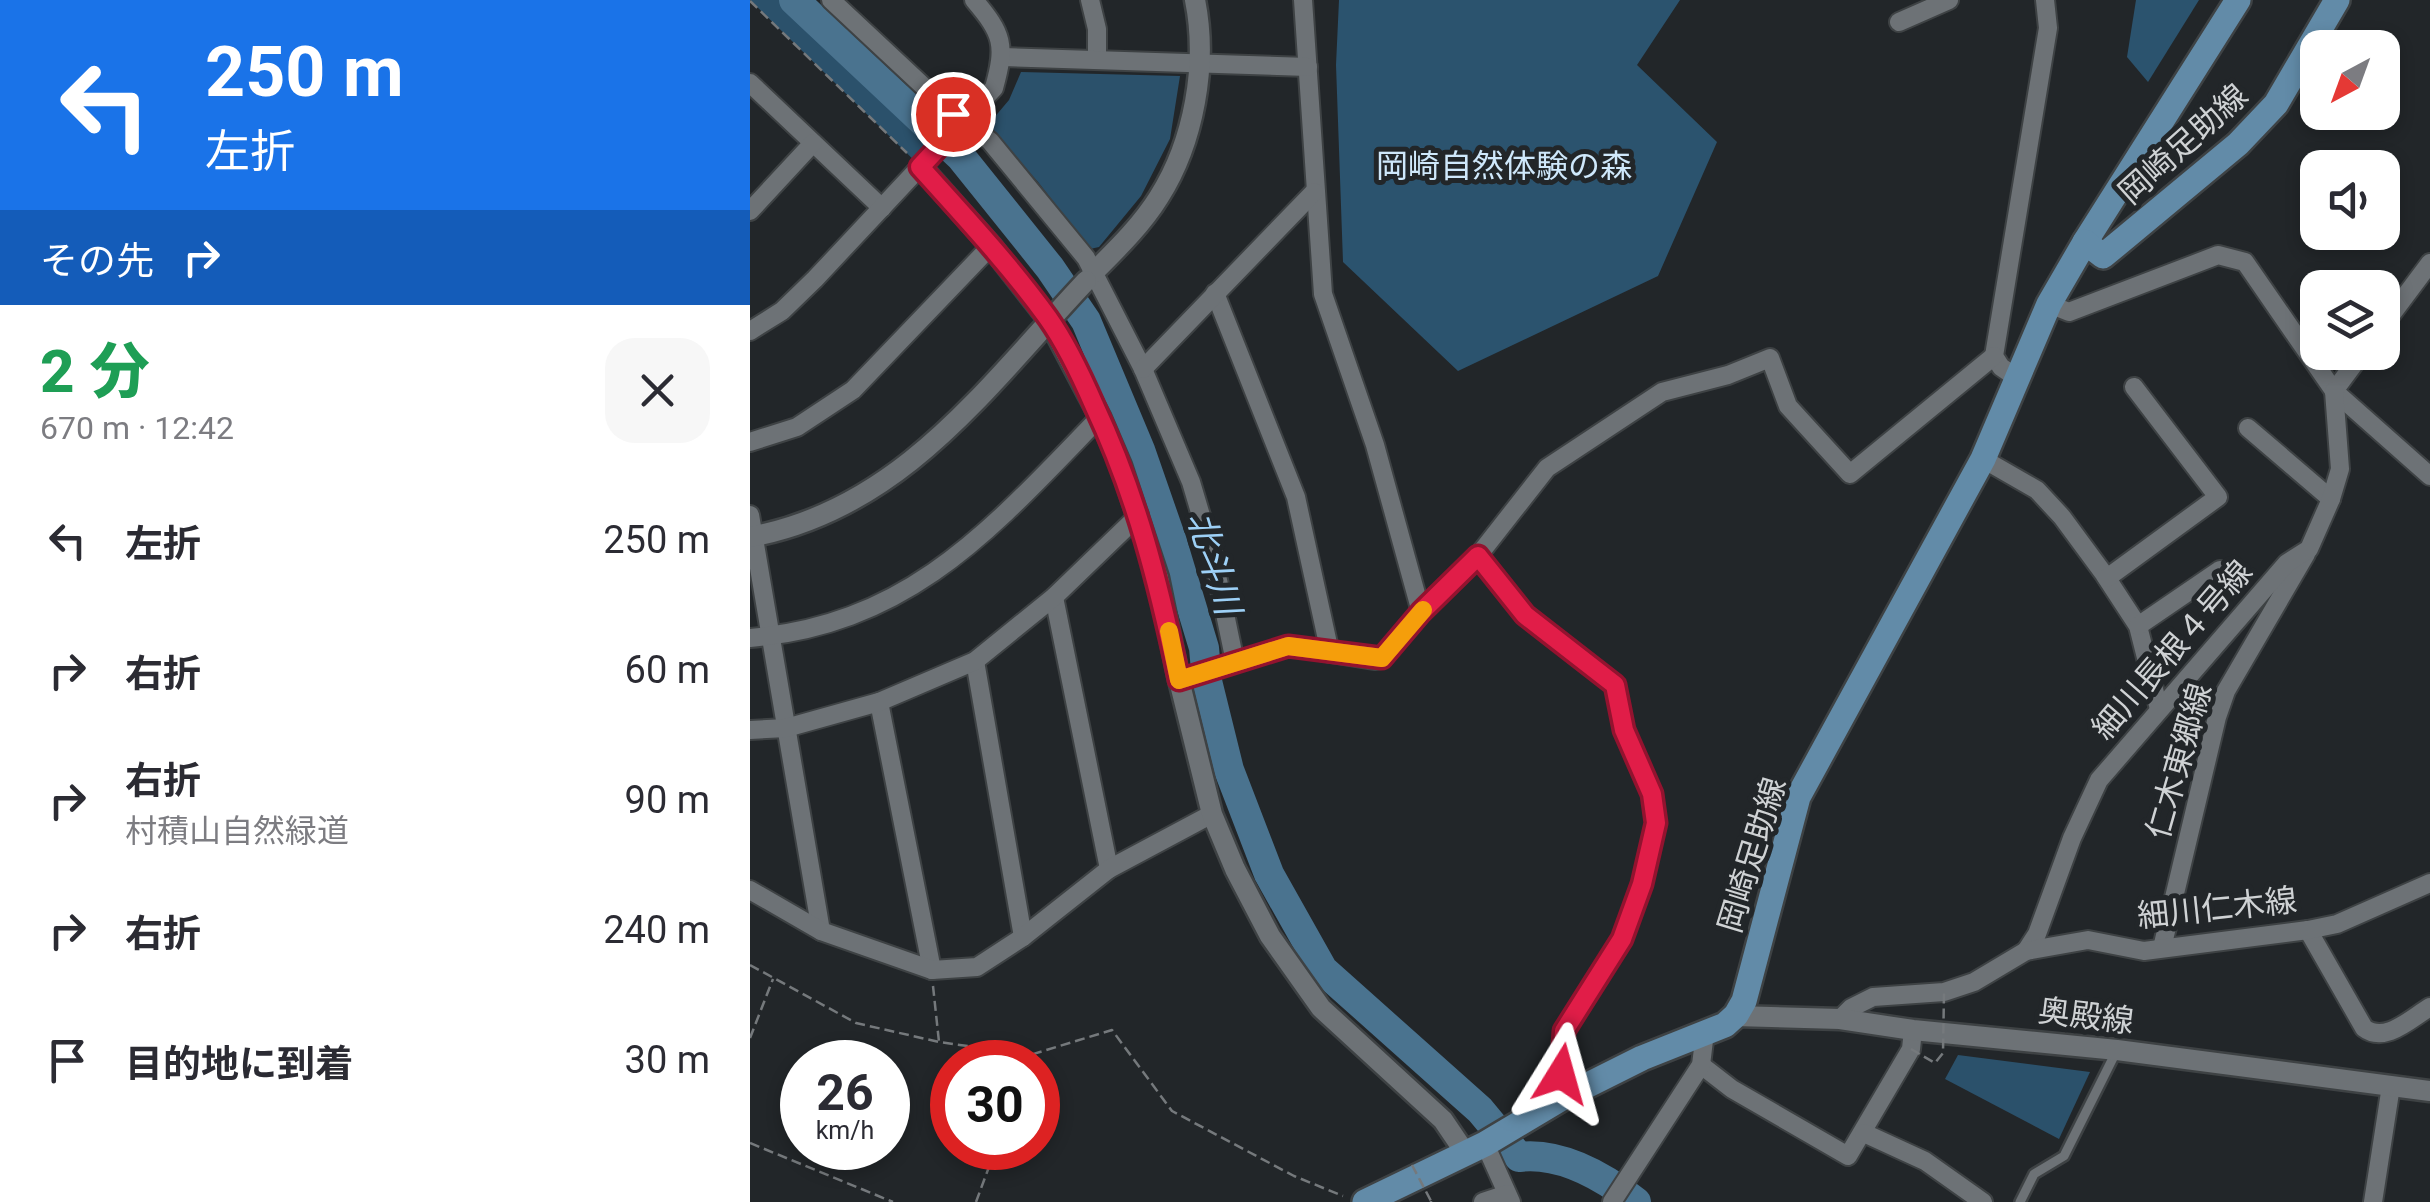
<!DOCTYPE html>
<html lang="ja">
<meta charset="utf-8">
<style>
:root{--surface:#fff;--page:#f7f7f7;--text:#2b2b33;--muted:#7c7c81}
body{margin:0;font-family:Roboto,"Noto Sans JP",sans-serif;background:var(--page);color:var(--text);height:100vh;display:flex;flex-direction:column;font-size:38px;white-space:nowrap}
*{box-sizing:border-box;margin:0}
p{font-size:32px;color:var(--muted)}
.icon{flex:none;width:55px;height:55px;fill:none;stroke:currentColor;stroke-width:2;stroke-linecap:round;stroke-linejoin:round}
.map{position:relative;flex:1;overflow:hidden}
.panel{display:flex;flex-direction:column;background:var(--surface);width:750px}
.panel>*{flex:none}
.guide{background:#1a73e8;color:#fff;overflow:hidden}
.needle{width:65px;rotate:221deg}
.controls{position:absolute;left:1550px;top:30px;display:grid;gap:20px}
.controls a{display:grid;place-items:center;width:100px;height:100px;border-radius:20px;background:var(--surface);box-shadow:0 5px 15px #0003;font-size:50px}
.speed{position:absolute;left:30px;top:1040px;display:flex;gap:20px;font-size:50px;font-weight:700;text-align:center}
.speed>*{display:grid;place-content:center;width:130px;height:130px;border-radius:50%;background:var(--surface);box-shadow:0 5px 15px #0003;line-height:1}
.speed small{font-size:25px;font-weight:400}
.speed .limit{border:15px solid #d22;background:#fff;color:#111}
.pin{position:absolute;display:grid;place-items:center;width:85px;height:85px;color:#fff;margin:-42px;border:5px solid #fff;border-radius:50%;box-shadow:0 2px 10px #0007}
.me{position:absolute;width:110px;margin:-55px;rotate:8deg;stroke-linejoin:round;filter:drop-shadow(0 0 8px #0008)}
.turn{display:flex;align-items:center;gap:35px;height:210px;padding:0 40px;font-size:45px}
.turn .icon{width:130px;height:130px;stroke-width:2.5}
.turn b{display:block;font-size:70px;line-height:85px}
.then{display:flex;align-items:center;height:95px;padding:0 40px;background:#0003;gap:20px;font-size:38px}
.round{display:grid;place-items:center;flex:none;width:105px;height:105px;border-radius:30px;background:var(--page)}
.summary{display:flex;align-items:center;justify-content:space-between;height:170px;padding:0 40px}
h1{font-size:60px;font-weight:800;line-height:75px;color:#1e9e55}
ul{padding:0;list-style:none}
li{display:flex;align-items:center;gap:30px;height:130px;padding:0 40px}
li div{flex:1}
li b{display:block;font-size:38px}
li em{font-style:normal}
main{display:flex;flex:1;min-height:0}
.map>svg:first-child{display:block}
.green{fill:#2b516b}
.forest{fill:#2b536e}
.lines{fill:none;stroke-linecap:round;stroke-linejoin:round}
.river{stroke:#4a738f;stroke-width:30}
.service-casing{stroke:#3e4244;stroke-width:14}
.minor-casing{stroke:#3e4244;stroke-width:22}
.tertiary-casing{stroke:#3e4244;stroke-width:25}
.primary-casing{stroke:#3e4244;stroke-width:30}
.path{stroke:#75797c;stroke-width:2.5;stroke-dasharray:10 5;stroke-linecap:butt}
.service{stroke:#6d7276;stroke-width:9}
.minor{stroke:#6d7276;stroke-width:18}
.tertiary{stroke:#6d7276;stroke-width:20}
.primary{stroke:#628ba8;stroke-width:25}
.path-bridge{stroke:#75797c;stroke-width:2.5;stroke-dasharray:10 5;stroke-linecap:butt}
.route-casing{stroke:#92132f;stroke-width:25}
.route{stroke:#e11d48;stroke-width:18}
.slow{stroke:#f59e0b;stroke-width:18}
.labels{text-anchor:middle;stroke-width:10;stroke-linejoin:round;paint-order:stroke}
.street-label{font-size:32px;fill:#cfd2d4;stroke:#222629}
.park-label{font-size:32px;fill:#cfe8fb;stroke:#222629}
.water-label{font-size:35px;font-style:italic;fill:#9dd0f6;stroke:#222629}
</style>
<main>
<section class="panel">
<div class="guide">
<div class="turn"><svg class="icon" aria-label="left" viewBox="0 0 24 24"><path d="M17 20v-9H6M10 6l-5 5 5 5"/></svg><div><b>250 m</b>左折</div></div>
<div class="then">その先<svg class="icon" aria-label="right" viewBox="0 0 24 24"><path d="M7 20v-9h11M14 6l5 5-5 5"/></svg></div>
</div>
<div class="summary"><div><h1>2 分</h1><p>670 m · 12:42</p></div><a class="round"><svg class="icon" aria-label="close" viewBox="0 0 24 24"><path d="M6 6l12 12M18 6L6 18"/></svg></a></div>
<ul>
<li><svg class="icon" aria-label="left" viewBox="0 0 24 24"><path d="M17 20v-9H6M10 6l-5 5 5 5"/></svg><div><b>左折</b></div><em>250 m</em></li>
<li><svg class="icon" aria-label="right" viewBox="0 0 24 24"><path d="M7 20v-9h11M14 6l5 5-5 5"/></svg><div><b>右折</b></div><em>60 m</em></li>
<li><svg class="icon" aria-label="right" viewBox="0 0 24 24"><path d="M7 20v-9h11M14 6l5 5-5 5"/></svg><div><b>右折</b><p>村積山自然緑道</p></div><em>90 m</em></li>
<li><svg class="icon" aria-label="right" viewBox="0 0 24 24"><path d="M7 20v-9h11M14 6l5 5-5 5"/></svg><div><b>右折</b></div><em>240 m</em></li>
<li><svg class="icon" aria-label="arrive" viewBox="0 0 24 24"><path d="M6 21V4h12l-3 4 3 4H6"/></svg><div><b>目的地に到着</b></div><em>30 m</em></li>
</ul>
</section>
<div class="map">
<svg width="1680" height="1202" viewBox="0 0 1680 1202">
<rect width="100%" height="100%" fill="#222629"/>
<g class="green">
<polygon points="0,0 38,0 190,146 171,167"/>
<polygon points="271,72 430,76 420,139 391,196 349,247 340,249 288,182 237,126 259,100"/>
<polygon points="1208,1055 1340,1072 1309,1139 1195,1079"/>
</g>
<g class="forest">
<polygon points="589,0 930,0 887,65 967,142 908,276 708,371 593,262 586,65"/>
<polygon points="1386,0 1449,0 1398,82 1377,57"/>
</g>
<g class="lines">
<path class="river" d="M 44,0 L 211,157 L 300,268 L 336,321 L 390,450 L 422,542 L 454,648 L 457,681 L 479,770 L 519,874 L 573,970 L 730,1110 L 769,1157 C 811,1152 854,1177 886,1202"/>
<defs>
<polyline id="service" points="1270,1202 1284,1174 1314,1156 1366,1052"/>
<g id="minor">
<polyline points="81,0 203,114 240,141 336,258 393,369 441,482 463,556 485,662"/>
<polyline points="340,0 347,29 347,60"/>
<polyline points="553,0 573,294 625,445 671,612"/>
<polyline points="1149,22 1199,0"/>
<polyline points="253,57 558,67"/>
<polyline points="0,83 132,208"/>
<polyline points="0,211 63,143"/>
<polyline points="465,293 546,497 580,653"/>
<polyline points="1299,304 1319,312 1468,255 1495,262 1584,391 1680,476"/>
<polyline points="1632,327 1680,263"/>
<path d="M 0,331 L 32,311 L 65,279 L 244,88 C 256,45 253,34 224,0"/>
<polyline points="393,369 564,192"/>
<polyline points="1267,378 1251,367 1244,356 1298,28 1295,0"/>
<polyline points="1584,391 1613,352"/>
<polyline points="1498,428 1581,499"/>
<polyline points="0,442 47,427 103,390 241,246"/>
<polyline points="1233,459 1287,490 1312,517 1354,574 1388,626 1409,709"/>
<polyline points="0,515 71,931"/>
<polyline points="728,556 775,615 865,685 874,730 903,794 906,823 892,885 872,939 814,1031 810,1049 812,1098"/>
<polyline points="1357,578 1468,497 1384,387"/>
<polyline points="304,597 359,869"/>
<polyline points="1388,626 1470,570"/>
<path d="M 0,638 C 162,624 244,526 350,417"/>
<polyline points="225,661 273,937"/>
<polyline points="429,680 538,646 624,660 631,659 671,612 728,556 797,468 912,392 978,375 1020,358 1038,406 1100,474 1244,356"/>
<polyline points="129,702 182,970"/>
<polyline points="0,730 36,728 129,702 225,661 304,597 389,515"/>
<polyline points="0,890 71,931 182,970 227,967 273,937 359,869 462,814"/>
<path d="M 1558,930 L 1614,1028 C 1635,1044 1660,1019 1680,1007"/>
<polyline points="1412,948 1467,717 1476,691 1556,554"/>
<polyline points="1276,951 1287,934 1322,838 1349,780 1537,563 1559,549 1581,499 1590,469 1584,391"/>
<polyline points="1090,1019 1101,1008 1123,997 1194,992 1224,982 1276,951 1338,940 1394,951 1558,930 1587,924 1680,883"/>
<polyline points="951,1065 982,1089 1098,1156 1161,1049 1163,1030"/>
<polyline points="1114,1133 1175,1161 1233,1202"/>
<polyline points="735,1144 761,1202"/>
<polyline points="733,1202 757,1194"/>
<polyline points="862,1202 951,1065 955,1032"/>
<polyline points="1623,1202 1641,1086"/>
</g>
<g id="tertiary">
<polyline points="171,167 241,246 299,320 350,417 371,466 408,578 429,680 462,814 485,869 520,936 571,1008 693,1120 716,1154"/>
<path d="M 342,274 C 366,250 391,226 409,197 C 444,142 458,64 445,0"/>
<path d="M 0,537 C 152,509 236,387 336,281"/>
<polyline points="985,1016 1090,1019 1163,1030 1367,1050 1680,1091"/>
</g>
<g id="primary">
<polyline points="1335,242 1488,0"/>
<polyline points="615,1202 735,1144 812,1098 892,1058 975,1025 986,1015 994,1001 1048,797 1233,459 1299,304 1335,242 1353,256 1488,144 1526,104 1587,0"/>
</g>
</defs>
<use href="#service" class="service-casing"/>
<use href="#minor" class="minor-casing"/>
<use href="#tertiary" class="tertiary-casing"/>
<use href="#primary" class="primary-casing"/>
<g class="path">
<polyline points="0,1 157,153"/>
<polyline points="0,965 106,1023 189,1042 280,1055 362,1030 422,1111 544,1176 593,1196"/>
<polyline points="183,986 189,1042"/>
<polyline points="0,1038 23,979"/>
<polyline points="0,1143 143,1202"/>
<polyline points="681,1201 681,1202"/>
<polyline points="226,1202 246,1148"/>
</g>
<use href="#service" class="service"/>
<use href="#minor" class="minor"/>
<use href="#tertiary" class="tertiary"/>
<use href="#primary" class="primary"/>
<g class="path-bridge">
<polyline points="1161,1049 1185,1063 1193,1053 1194,992"/>
<polyline points="662,1165 681,1201"/>
</g>
</g>
<g class="lines">
<defs>
<path id="route" d="M 203,114 L 214,120 L 170,167 C 214,216 259,264 298,318 C 317,345 331,375 344,405 C 387,497 408,581 429,680 L 538,646 L 632,658 L 671,612 L 728,556 L 775,615 L 865,685 L 874,730 L 902,794 L 906,823 L 892,884 L 872,939 L 814,1031 L 811,1074"/>
</defs>
<use href="#route" class="route-casing"/>
<use href="#route" class="route"/>
<polyline class="slow" points="419,631 429,680 538,646 632,658 673,610"/>
</g>
<g class="labels">
<g class="street-label">
<text transform="translate(1433 144) rotate(-42)" y="11">岡崎足助線</text>
<text transform="translate(1422 650) rotate(-49)" y="11">細川長根４号線</text>
<text transform="translate(1429 761) rotate(-74)" y="11">仁木東郷線</text>
<text transform="translate(1002 855) rotate(-73)" y="11">岡崎足助線</text>
<text transform="translate(1467 908) rotate(-6)" y="11">細川仁木線</text>
<text transform="translate(1336 1016) rotate(7)" y="11">奥殿線</text>
</g>
<g class="park-label">
<text x="754" y="177">岡崎自然体験の森</text>
</g>
<g class="water-label">
<text transform="translate(464 563) rotate(73)" y="12">北斗川</text>
</g>
</g>
</svg>
<div class="controls">
<a><svg class="needle" viewBox="-14 -14 28 28"><path d="M0-13l5 13h-10z" fill="#e53935"/><path d="M0 13l5-13h-10z" fill="#7c7c81"/></svg></a>
<a><svg class="icon" aria-label="sound" viewBox="0 0 24 24"><path d="M4 9h4l5-4v14l-5-4H4zM17 9q2 3 0 6"/></svg></a>
<a><svg class="icon" aria-label="layers" viewBox="0 0 24 24"><path d="M12 4l9 5-9 5-9-5zM3 14l9 5 9-5"/></svg></a>
</div>
<div class="speed"><div>26<small>km/h</small></div><div class="limit">30</div></div>
<div class="pin" style="left:203px;top:114px;background:#d93025"><svg class="icon" aria-label="arrive" viewBox="0 0 24 24"><path d="M6 21V4h12l-3 4 3 4H6"/></svg></div>
<svg class="me" style="left:811px;top:1074px" viewBox="-20 -20 40 40"><path d="M0-17L14 15 0 8-14 15z" fill="#e11d48" stroke="#fff" stroke-width="4"/></svg>
</div>
</main>
